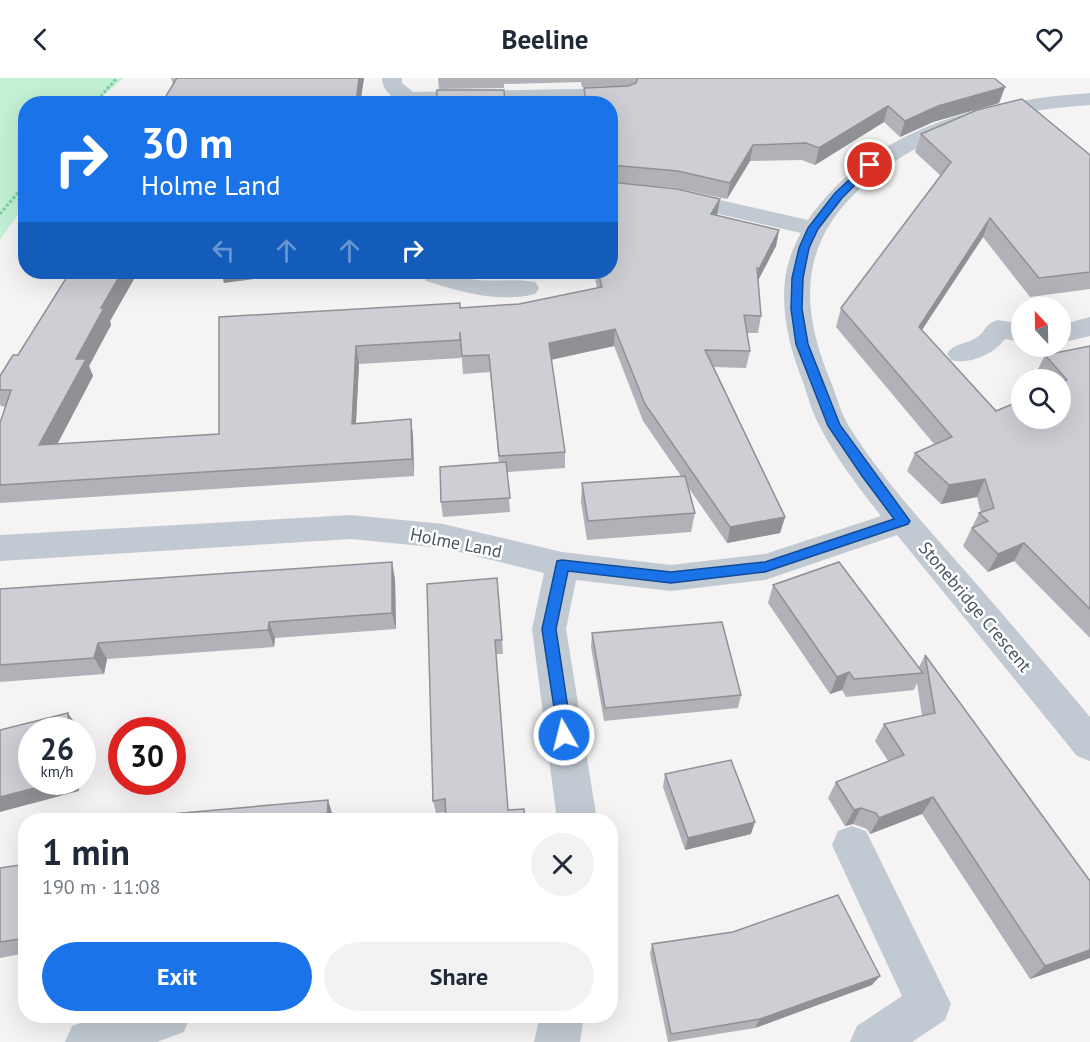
<!DOCTYPE html>
<meta charset="utf-8">
<style>
:root{--surface:#fff;--page:#f2f2f3;--text:#1f2937;--muted:#747a83;--accent:#1a73e8}
body{margin:0;font-family:"PT Sans",sans-serif;background:var(--page);color:var(--text);height:100vh;display:flex;flex-direction:column;font-size:22px;white-space:nowrap}
*{box-sizing:border-box;margin:0}
p{font-size:20px;color:var(--muted)}
.icon{flex:none;width:33px;height:33px;fill:none;stroke:currentColor;stroke-width:2;stroke-linecap:round;stroke-linejoin:round}
.map{position:relative;flex:1;overflow:hidden}
.drawer{position:absolute;left:18px;top:735px;width:600px;height:210px;display:flex;flex-direction:column;background:var(--surface);border-radius:24px;box-shadow:0 6px 24px #0002}
.drawer>*{flex:none}
.banner{position:absolute;left:18px;top:18px;width:600px;height:183px;border-radius:24px;box-shadow:0 6px 24px #0002;background:#1a73e8;color:#fff;overflow:hidden}
.needle{width:39px;rotate:338deg}
.buttons{position:absolute;left:1011px;top:219px;display:grid;gap:12px}
.buttons a{display:grid;place-items:center;width:60px;height:60px;border-radius:50%;background:var(--surface);box-shadow:0 6px 24px #0002;font-size:30px}
.speed{position:absolute;left:18px;top:639px;display:flex;gap:12px;font-size:30px;font-weight:700;text-align:center}
.speed>*{display:grid;place-content:center;width:78px;height:78px;border-radius:50%;background:var(--surface);box-shadow:0 6px 24px #0002;line-height:1}
.speed small{font-size:15px;font-weight:400}
.speed .limit{border:9px solid #d22;background:#fff;color:#111}
.pin{position:absolute;display:grid;place-items:center;width:51px;height:51px;color:#fff;margin:-26px;border:3px solid #fff;border-radius:50%;box-shadow:0 2px 6px #0007}
.me{position:absolute;width:66px;margin:-33px;rotate:352deg;stroke-linejoin:round;filter:drop-shadow(0 0 4px #0008)}
.turn{display:flex;align-items:center;gap:21px;height:126px;padding:0 24px;font-size:27px}
.turn .icon{width:78px;height:78px;stroke-width:2.5}
.turn b{display:block;font-size:42px;line-height:51px}
.lanes{display:flex;align-items:center;height:57px;padding:0 24px;background:#0003;justify-content:center;gap:30px;direction:ltr}
.lanes .off{opacity:.35}
.round{display:grid;place-items:center;flex:none;width:63px;height:63px;border-radius:32px;background:var(--page)}
.overview{display:flex;align-items:center;justify-content:space-between;height:102px;padding:0 24px}
h1{font-size:36px;font-weight:700;line-height:45px}
.action{display:flex;gap:12px;margin-top:auto;padding:12px 24px}
.action a{flex:1;height:69px;border-radius:36px;background:var(--accent);color:#fff;font-size:24px;font-weight:700;line-height:69px;text-align:center}
.action a+a{background:var(--page);color:var(--text)}
header{display:flex;justify-content:space-between;align-items:center;height:78px;padding:0 24px;background:var(--surface);font-size:27px;font-weight:700}
.map>svg:first-child{display:block}
.green{fill:#c3f1d5}
.lines{fill:none;stroke-linecap:round;stroke-linejoin:round}
.path{stroke:#7ad0a6;stroke-width:3;stroke-dasharray:3 2;stroke-linecap:butt}
.minor{fill:#c1cad2;fill-rule:evenodd}
.wall{fill:#b0b2b7}
.shaded-wall{fill:#909195}
.building{fill:#cdcfd5;stroke:#909195;stroke-width:1.5}
.route{fill:#1a73e8;stroke:#114b97;stroke-width:1.5}
.labels{text-anchor:middle;stroke-width:5;stroke-linejoin:round;paint-order:stroke}
.street-label{font-size:18px;fill:#4a5661;stroke:#fff}
</style>
<header><svg class="icon" aria-label="back" viewBox="0 0 24 24"><path d="M15 5l-7 7 7 7"/></svg>Beeline<svg class="icon" aria-label="heart" viewBox="0 0 24 24"><path d="M12 20l-8-8c-3-5 5-10 8-4 3-6 11-1 8 4z"/></svg></header>
<div class="map">
<svg width="1090" height="964" viewBox="0 0 1090 964">
<rect width="100%" height="100%" fill="#f5f3f3"/>
<polygon class="green" points="0,0 124,0 103,17 97,25 26,26 25,126 0,162"/>
<g class="lines">
<g class="path">
<polyline points="94,26 117,0"/>
<polyline points="0,136 26,105"/>
</g>
<g class="minor">
<path d="M 382,0 L 402,0 L 402,5 L 413,14 L 626,10 L 633,12 L 636,16 L 633,20 L 626,22 L 553,26 L 405,26 C 394,22 382,12 382,0 Z"/>
<path d="M 1090,15 L 1090,27 C 1006,33 929,50 864,107 C 799,164 799,228 831,304 C 837,319 841,336 850,350 C 883,402 926,448 966,494 C 1008,542 1049,590 1090,639 L 1090,683 L 1077,678 L 897,457 L 765,502 L 671,513 L 576,502 L 566,551 L 597,742 L 557,742 L 532,551 L 544,495 L 443,470 L 351,461 L 0,483 L 0,457 L 351,437 L 443,446 L 562,474 L 671,487 L 765,476 L 881,438 C 859,410 835,379 819,347 C 812,334 808,319 803,304 C 784,255 773,203 801,155 L 676,126 L 610,119 L 610,105 L 676,112 L 808,142 C 873,49 984,22 1090,15 Z"/>
<path d="M 422,194 C 446,191 457,200 478,202 C 497,204 516,200 535,204 L 539,210 L 535,216 C 498,225 461,214 426,203 Z"/>
<polygon points="1090,239 1090,258 1060,265 1060,247"/>
<path d="M 998,242 L 1022,246 L 1022,264 L 1005,261 C 994,276 970,287 951,282 L 947,276 C 954,265 966,266 976,260 C 986,254 984,246 998,242 Z"/>
<polygon points="852,748 866,753 951,926 945,942 912,964 850,964 857,948 902,918 832,767 838,753"/>
<polygon points="100,938 190,938 184,954 157,964 65,964 72,948"/>
<polygon points="540,938 584,938 580,964 534,964"/>
</g>
</g>
<g class="wall">
<polygon points="171,0 364,0 360,26 173,6"/>
<polygon points="438,0 994,0 1005,9 999,25 933,44 900,59 884,44 815,87 802,82 750,83 727,121 676,110 610,104 610,26 584,26 584,10 627,8 582,9 581,4 504,6 504,10 439,11"/>
<polygon points="921,56 1090,77 1090,211 1030,219 983,159 922,252 996,333 1060,340 1060,302 1041,302 1036,295 1045,277 1090,268 1090,560 1014,483 988,494 963,468 979,435 981,435 977,419 941,426 907,393 915,375 934,366 836,249 841,230 941,98 915,74"/>
<polygon points="720,121 717,137 779,152 776,168 758,203 761,238 758,255 747,255 750,273 746,290 714,289 785,439 780,455 727,465 688,409 695,435 691,454 587,462 581,424 582,405 681,398 643,343 614,268 551,282 565,374 565,390 507,394 510,434 443,439 441,424 499,385 490,294 463,296 461,271 461,280 359,286 356,345 411,341 413,358 414,398 0,425 0,345 6,329 1,328 0,326 0,298 18,277 70,194 138,194 110,243 111,247 89,288 93,298 57,366 219,356 219,239 460,230 519,226 597,210 594,194 610,194"/>
<polygon points="395,501 396,551 275,560 274,569 107,581 104,596 0,604 0,511"/>
<polygon points="427,506 502,562 503,576 496,576 508,732 525,742 446,734 436,735 433,723"/>
<polygon points="773,507 919,589 925,577 1090,880 1030,901 922,736 870,756 867,751 853,746 845,748 828,720 836,704 888,683 875,663 884,646 922,638 917,605 914,612 846,619 842,612 830,616 768,525"/>
<polygon points="592,555 741,617 738,630 604,643 591,569"/>
<polygon points="665,696 751,756 685,772 663,709"/>
<polygon points="26,786 26,875 0,880 0,790"/>
<polygon points="652,866 872,907 755,950 668,964 650,876"/>
<polygon points="424,938 512,938 512,942 425,940"/>
</g>
<g class="shaded-wall">
<polygon points="359,0 364,0 360,26 356,26"/>
<polygon points="1005,9 999,25 933,44 900,59 905,43 938,28"/>
<polygon points="888,28 884,44 815,87 819,70"/>
<polygon points="753,67 750,83 727,121 730,105"/>
<polygon points="720,121 717,138 711,136"/>
<polygon points="990,140 983,159 912,267 919,249"/>
<polygon points="779,152 776,168 755,208 759,191"/>
<polygon points="122,194 138,194 110,243 111,247 89,288 93,298 48,384 39,367 76,281 101,230"/>
<polygon points="221,194 308,194 224,205"/>
<polygon points="615,251 614,268 549,282 549,265"/>
<polygon points="356,268 359,286 355,363 352,346"/>
<polygon points="411,341 413,358 414,398 412,381"/>
<polygon points="985,401 977,419 941,426 949,407"/>
<polygon points="785,439 780,455 727,465 730,449"/>
<polygon points="1024,465 1014,483 988,494 998,476"/>
<polygon points="392,484 395,501 396,551 392,535"/>
<polygon points="269,544 275,560 274,569 268,552"/>
<polygon points="98,565 107,581 104,596 94,580"/>
<polygon points="849,594 842,612 830,616 837,599"/>
<polygon points="68,635 77,648 77,652 68,652"/>
<polygon points="58,704 79,704 79,713 0,734 0,719"/>
<polygon points="933,719 922,736 870,756 879,740"/>
<polygon points="328,722 333,738 333,742 327,742"/>
<polygon points="861,730 853,746 845,748 854,732"/>
<polygon points="755,744 751,756 685,772 688,760"/>
<polygon points="1090,872 1090,880 1030,901 1045,888"/>
<polygon points="880,898 872,907 755,950 760,941"/>
</g>
<g class="building">
<polygon points="177,0 359,0 356,26 161,26"/>
<polygon points="638,0 994,0 1005,9 938,28 905,43 888,28 819,70 806,65 753,67 730,105 678,93 610,87 610,83 617,79 610,76 610,26 586,26 584,10 628,8 636,5"/>
<polygon points="437,12 504,12 505,26 436,26"/>
<polygon points="1022,21 1090,77 1090,194 1039,200 990,140 919,249 996,333 1022,322 1022,340 1060,340 1060,305 1067,302 1045,277 1090,268 1090,531 1024,465 998,476 972,450 988,443 979,435 994,430 985,401 949,407 915,375 952,359 841,230 951,84 921,56 977,32"/>
<polygon points="610,104 677,111 720,121 711,136 779,152 759,191 757,190 761,238 744,237 750,273 705,272 785,439 730,449 645,326 615,251 549,265 565,374 499,378 489,277 462,278 460,254 460,262 356,268 352,346 411,341 412,381 0,407 0,345 11,312 0,312 0,298 13,277 18,277 70,194 122,194 101,230 104,230 76,281 86,281 39,367 219,356 219,239 460,225 460,230 519,226 602,209 598,194 610,194"/>
<polygon points="506,384 510,420 441,424 440,389"/>
<polygon points="685,398 695,435 588,443 582,405"/>
<polygon points="392,484 392,535 269,544 268,552 98,565 94,580 0,587 0,511"/>
<polygon points="839,484 923,595 854,601 849,594 837,599 773,507"/>
<polygon points="497,500 502,562 495,562 508,732 524,731 525,742 446,742 445,721 433,723 427,506"/>
<polygon points="722,544 741,617 605,630 592,555"/>
<polygon points="925,577 1090,803 1090,872 1045,888 933,719 879,740 876,735 861,730 854,732 836,704 904,677 884,646 935,635"/>
<polygon points="68,635 68,652 32,652 32,704 58,704 0,719 0,652"/>
<polygon points="731,682 755,744 688,760 665,696"/>
<polygon points="328,722 327,742 103,742"/>
<polygon points="26,786 26,860 0,864 0,790"/>
<polygon points="838,817 880,898 760,941 671,956 652,866 733,854"/>
</g>
<polygon class="route" points="867,85 875,87 842,120 818,151 809,170 803,200 802,231 808,266 840,347 910,443 908,446 765,494 671,505 568,493 556,551 572,657 570,662 564,664 559,662 542,551 557,483 562,482 671,494 765,484 894,441 862,398 828,348 796,266 791,231 792,200 799,170 808,150 835,115"/>
<g class="labels">
<g class="street-label">
<text transform="translate(456 465) rotate(11)" y="6">Holme Land</text>
<text transform="translate(975 529) rotate(50)" y="6">Stonebridge Crescent</text>
</g>
</g>
</svg>
<div class="buttons">
<a><svg class="needle" viewBox="-14 -14 28 28"><path d="M0-13l5 13h-10z" fill="#e53935"/><path d="M0 13l5-13h-10z" fill="#747a83"/></svg></a>
<a><svg class="icon" aria-label="search" viewBox="0 0 24 24"><circle cx="10" cy="10" r="6"/><path d="M15 15l6 6"/></svg></a>
</div>
<div class="speed"><div>26<small>km/h</small></div><div class="limit">30</div></div>
<div class="pin" style="left:870px;top:87px;background:#d93025"><svg class="icon" aria-label="arrive" viewBox="0 0 24 24"><path d="M6 21V4h12l-3 4 3 4H6"/></svg></div>
<svg class="me" style="left:564px;top:657px" viewBox="-20 -20 40 40"><circle r="17" fill="#1a73e8" stroke="#fff" stroke-width="3"/><path d="M0-11L8 9 0 5-8 9z" fill="#fff"/></svg>
<div class="banner">
<div class="turn"><svg class="icon" aria-label="right" viewBox="0 0 24 24"><path d="M7 20v-9h11M14 6l5 5-5 5"/></svg><div><b>30 m</b>Holme Land</div></div>
<div class="lanes"><svg class="icon off" aria-label="left" viewBox="0 0 24 24"><path d="M17 20v-9H6M10 6l-5 5 5 5"/></svg><svg class="icon off" aria-label="ahead" viewBox="0 0 24 24"><path d="M12 20V5M6 11l6-6 6 6"/></svg><svg class="icon off" aria-label="ahead" viewBox="0 0 24 24"><path d="M12 20V5M6 11l6-6 6 6"/></svg><svg class="icon" aria-label="right" viewBox="0 0 24 24"><path d="M7 20v-9h11M14 6l5 5-5 5"/></svg></div>
</div>
<section class="drawer">
<div class="overview"><div><h1>1 min</h1><p>190 m · 11:08</p></div><a class="round"><svg class="icon" aria-label="close" viewBox="0 0 24 24"><path d="M6 6l12 12M18 6L6 18"/></svg></a></div>
<div class="action"><a>Exit</a><a>Share</a></div>
</section>
</div>
